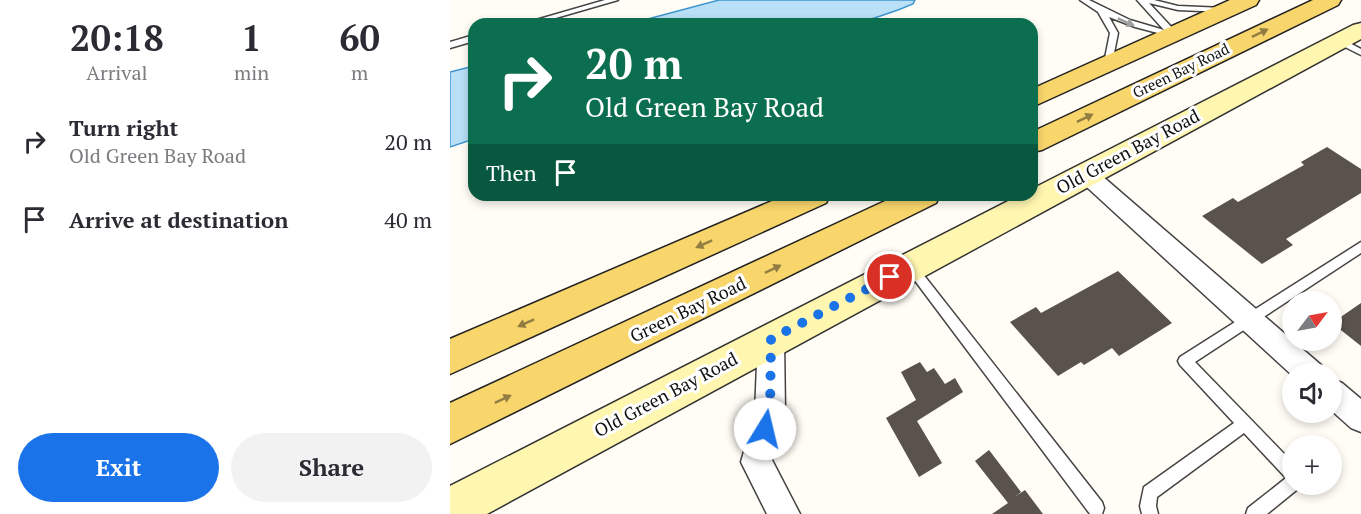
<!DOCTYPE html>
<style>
:root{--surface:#fff;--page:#f2f2f3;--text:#2b2b33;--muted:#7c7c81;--accent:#1a73e8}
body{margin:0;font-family:"PT Serif",serif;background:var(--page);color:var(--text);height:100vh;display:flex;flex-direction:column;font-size:22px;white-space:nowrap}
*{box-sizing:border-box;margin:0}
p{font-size:20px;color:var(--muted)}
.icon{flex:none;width:33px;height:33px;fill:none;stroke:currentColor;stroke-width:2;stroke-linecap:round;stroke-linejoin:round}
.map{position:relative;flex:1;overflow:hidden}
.details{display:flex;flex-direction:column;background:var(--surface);width:450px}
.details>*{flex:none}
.top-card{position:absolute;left:18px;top:18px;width:570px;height:183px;border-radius:18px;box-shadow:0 3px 9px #0003;background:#0b6e4f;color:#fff;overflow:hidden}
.needle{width:39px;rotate:58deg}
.fabs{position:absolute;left:832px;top:291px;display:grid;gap:12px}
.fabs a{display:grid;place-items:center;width:60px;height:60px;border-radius:50%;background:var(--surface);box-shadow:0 3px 9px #0003;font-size:30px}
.pin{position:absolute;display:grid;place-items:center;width:51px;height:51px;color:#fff;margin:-26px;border:3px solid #fff;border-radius:50%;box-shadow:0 2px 6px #0007}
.me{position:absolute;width:66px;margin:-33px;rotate:9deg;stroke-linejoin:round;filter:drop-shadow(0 0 4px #0008)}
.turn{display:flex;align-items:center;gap:21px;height:126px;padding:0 18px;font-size:27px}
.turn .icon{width:78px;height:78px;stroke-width:2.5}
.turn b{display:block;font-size:42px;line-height:51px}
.then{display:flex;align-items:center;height:57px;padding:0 18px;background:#0003;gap:12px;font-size:22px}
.eta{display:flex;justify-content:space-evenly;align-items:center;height:102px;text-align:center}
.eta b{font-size:36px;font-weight:600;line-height:42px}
.cta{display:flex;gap:12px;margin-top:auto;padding:12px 18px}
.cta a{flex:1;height:69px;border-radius:36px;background:var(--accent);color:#fff;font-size:24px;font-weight:600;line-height:69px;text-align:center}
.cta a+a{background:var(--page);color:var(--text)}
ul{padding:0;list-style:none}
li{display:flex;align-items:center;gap:18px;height:78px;padding:0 18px}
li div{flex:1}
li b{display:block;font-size:22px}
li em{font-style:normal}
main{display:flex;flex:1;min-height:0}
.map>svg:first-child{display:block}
.water{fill:#b9e0f7;stroke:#3f96cf;stroke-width:1.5}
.building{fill:#5a524d}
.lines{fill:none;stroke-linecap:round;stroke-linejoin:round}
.lane-casing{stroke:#444;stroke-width:3}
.street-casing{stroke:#444;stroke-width:3}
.secondary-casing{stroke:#333;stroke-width:3}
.primary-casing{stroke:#222;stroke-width:3}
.lane{fill:#fff;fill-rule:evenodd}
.street{fill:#fff;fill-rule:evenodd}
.secondary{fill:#fff6b0;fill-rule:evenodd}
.primary{fill:#f9d66b;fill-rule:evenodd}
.oneway{fill:#a0a0a0}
.oneway2{fill:#917d42}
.route{stroke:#1a73e8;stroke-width:10;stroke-dasharray:0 18}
.labels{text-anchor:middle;stroke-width:6;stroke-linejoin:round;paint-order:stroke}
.far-street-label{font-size:15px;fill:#111;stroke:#fff}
.street-label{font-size:18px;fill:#111;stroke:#fff}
</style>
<main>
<section class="details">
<div class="eta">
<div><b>20:18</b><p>Arrival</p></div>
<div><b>1</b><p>min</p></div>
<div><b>60</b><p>m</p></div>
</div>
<ul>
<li><svg class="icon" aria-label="right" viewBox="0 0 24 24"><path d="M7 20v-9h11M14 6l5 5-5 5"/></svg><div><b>Turn right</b><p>Old Green Bay Road</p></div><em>20 m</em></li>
<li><svg class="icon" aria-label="arrive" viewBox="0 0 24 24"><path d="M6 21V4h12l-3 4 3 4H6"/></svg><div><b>Arrive at destination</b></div><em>40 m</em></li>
</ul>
<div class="cta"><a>Exit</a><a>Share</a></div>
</section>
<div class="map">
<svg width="911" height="514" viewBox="0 0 911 514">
<rect width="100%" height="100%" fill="#fffdf5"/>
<g class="water">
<polygon points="269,0 465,0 463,4 448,10 407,24 179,24"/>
<polygon points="24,66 24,139 0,147 0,72"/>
</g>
<g class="building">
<polygon points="877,147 911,169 911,193 836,239 843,245 812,264 752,216 783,198 788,202 854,165 851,162"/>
<polygon points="668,271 722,323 669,356 662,348 634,365 631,362 608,376 560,322 586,307 591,313"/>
<polygon points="911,303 911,346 882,323"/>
<polygon points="470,362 477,372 484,368 495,384 505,378 513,392 467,421 492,463 469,477 436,418 466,400 451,372"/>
<polygon points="539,450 571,492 566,496 575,490 593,514 542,514 558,503 525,461"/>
</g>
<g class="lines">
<defs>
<g id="lane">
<polygon points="155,0 168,0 85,24 72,24"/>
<polygon points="630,0 639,0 680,20 714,30 687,0 704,0 728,6 774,8 778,10 774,12 728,10 699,3 726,32 727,34 723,37 685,27 659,17 668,33 662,63 658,66 654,63 660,33 648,12"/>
<polygon points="24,35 24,41 0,48 0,42"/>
<polygon points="890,38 911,49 911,55 887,43 886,41"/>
<polygon points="911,242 911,253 745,362 843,463 843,484 850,484 849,488 817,514 796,514 798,508 836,478 794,433 707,497 706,506 708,514 692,514 690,506 694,487 784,423 730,365 728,361 730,357"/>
<polygon points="461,262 465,264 652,502 654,508 652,514 640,514 457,270 455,267 457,264"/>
</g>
<g id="street">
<polygon points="636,167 644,169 871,365 875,374 843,374 843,376 628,179 625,174 628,169"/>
<polygon points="321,327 330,331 334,339 335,413 322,460 350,514 317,514 291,462 305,413 308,339 312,331"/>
<polygon points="882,379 892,383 911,399 911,432 901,428 882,411"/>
</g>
<polygon id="secondary" points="911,23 911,39 37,514 0,514 0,486 570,195 582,195 582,189 903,25"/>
<g id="primary">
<polygon points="780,0 809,0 806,5 582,107 582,89"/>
<polygon points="863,0 891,0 888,5 592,150 582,152 582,132"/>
<polygon points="336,195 380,195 376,203 0,374 0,339"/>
<polygon points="448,195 490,195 486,203 0,444 0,403"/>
</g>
</defs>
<use href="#lane" class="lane-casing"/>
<use href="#street" class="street-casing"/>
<use href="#secondary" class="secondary-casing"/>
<use href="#primary" class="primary-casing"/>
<use href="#lane" class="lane"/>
<use href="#street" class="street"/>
<use href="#secondary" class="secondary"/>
<use href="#primary" class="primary"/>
</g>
<defs><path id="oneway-solid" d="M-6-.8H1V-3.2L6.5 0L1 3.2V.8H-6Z" transform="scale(1.5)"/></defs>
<use class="oneway" href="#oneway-solid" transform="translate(676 22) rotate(24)"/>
<g class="oneway2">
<use href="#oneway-solid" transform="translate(810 33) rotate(-26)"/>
<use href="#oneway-solid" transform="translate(635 118) rotate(-26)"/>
<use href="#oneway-solid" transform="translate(254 244) rotate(156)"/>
<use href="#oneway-solid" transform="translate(323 269) rotate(-26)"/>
<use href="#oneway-solid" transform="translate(76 323) rotate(156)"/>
<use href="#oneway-solid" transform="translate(53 399) rotate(-25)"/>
</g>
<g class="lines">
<polyline class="route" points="315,429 320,413 321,339 440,277"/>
</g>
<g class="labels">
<g class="far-street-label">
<text transform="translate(731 71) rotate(-26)" y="5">Green Bay Road</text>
</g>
<g class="street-label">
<text transform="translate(678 152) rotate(-28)" y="6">Old Green Bay Road</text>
<text transform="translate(238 310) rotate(-26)" y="6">Green Bay Road</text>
<text transform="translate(216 395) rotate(-28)" y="6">Old Green Bay Road</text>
</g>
</g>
</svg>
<div class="fabs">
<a><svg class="needle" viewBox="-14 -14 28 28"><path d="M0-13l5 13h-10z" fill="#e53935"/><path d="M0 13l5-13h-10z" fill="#7c7c81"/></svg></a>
<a><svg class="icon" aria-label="sound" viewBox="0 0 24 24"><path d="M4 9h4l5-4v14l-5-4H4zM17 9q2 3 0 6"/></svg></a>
<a>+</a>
</div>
<div class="pin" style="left:440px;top:277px;background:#d93025"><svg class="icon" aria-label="arrive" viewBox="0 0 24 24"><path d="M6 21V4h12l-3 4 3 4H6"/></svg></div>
<svg class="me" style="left:315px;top:429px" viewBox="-20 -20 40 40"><circle r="19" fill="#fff"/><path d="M0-13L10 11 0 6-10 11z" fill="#1a73e8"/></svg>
<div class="top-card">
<div class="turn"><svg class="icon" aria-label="right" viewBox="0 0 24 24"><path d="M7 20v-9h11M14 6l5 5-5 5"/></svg><div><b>20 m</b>Old Green Bay Road</div></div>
<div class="then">Then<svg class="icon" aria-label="arrive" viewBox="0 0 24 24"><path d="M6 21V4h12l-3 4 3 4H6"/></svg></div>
</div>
</div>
</main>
